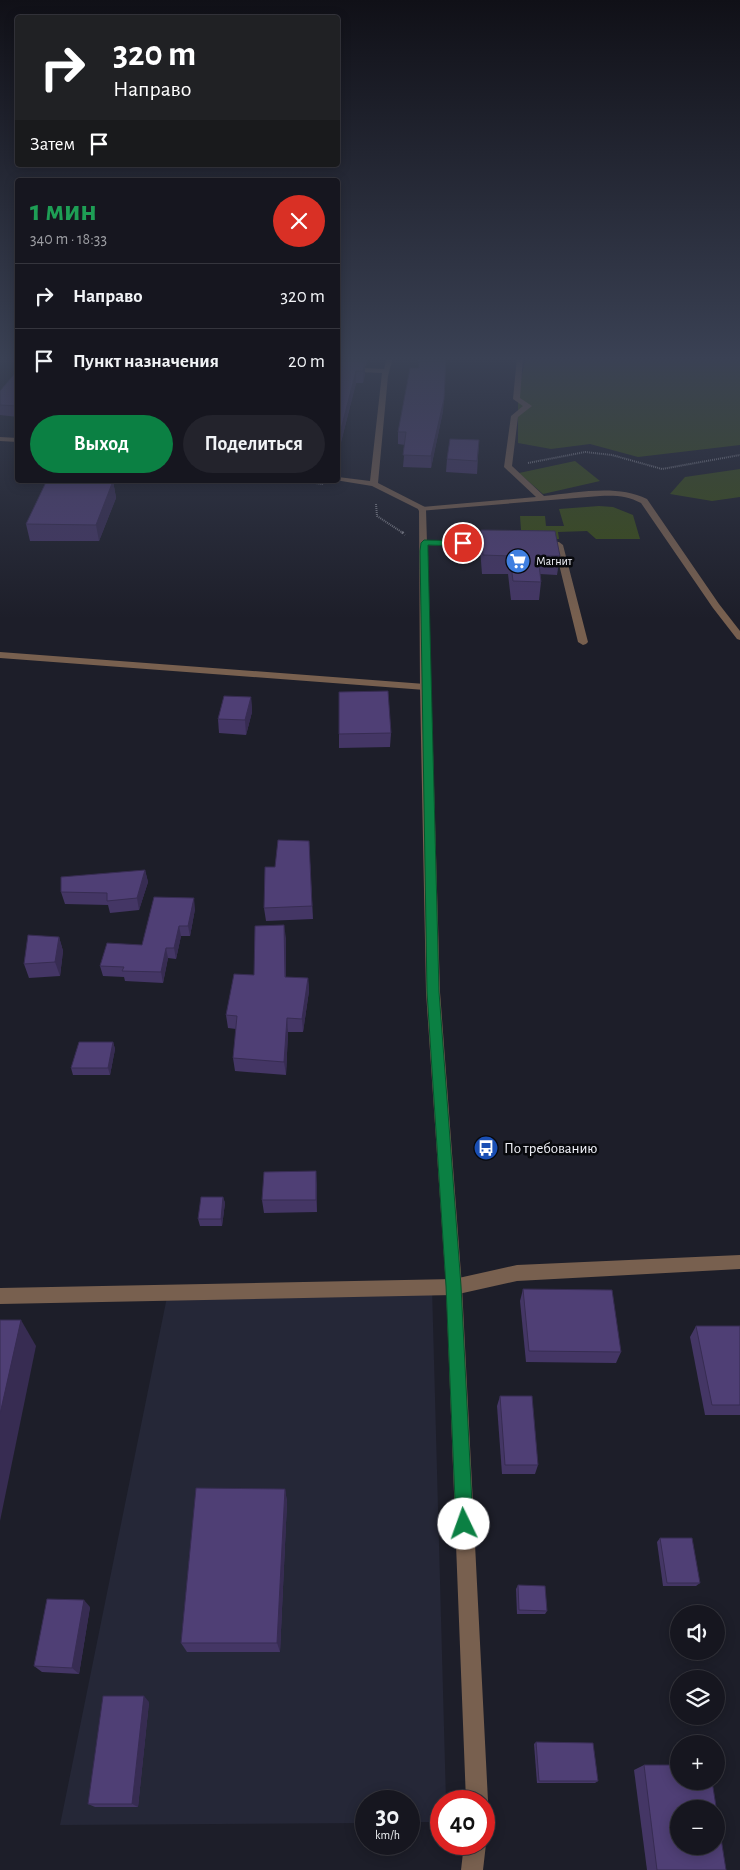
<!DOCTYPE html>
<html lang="ru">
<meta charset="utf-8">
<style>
:root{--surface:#16161f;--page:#23232c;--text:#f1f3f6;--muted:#9e9fa4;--line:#35353d;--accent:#0b8043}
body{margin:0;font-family:"Alegreya Sans",sans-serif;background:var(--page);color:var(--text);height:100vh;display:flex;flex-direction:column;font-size:19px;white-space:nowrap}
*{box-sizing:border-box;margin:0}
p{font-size:16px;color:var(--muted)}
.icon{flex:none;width:28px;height:28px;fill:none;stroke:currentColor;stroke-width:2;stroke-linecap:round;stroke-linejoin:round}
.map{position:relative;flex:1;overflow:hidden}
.side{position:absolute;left:15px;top:178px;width:325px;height:305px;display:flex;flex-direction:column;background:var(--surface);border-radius:5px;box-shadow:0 2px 12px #0003,0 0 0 1px var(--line)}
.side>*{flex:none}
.top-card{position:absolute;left:15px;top:15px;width:325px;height:152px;border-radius:5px;box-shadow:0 2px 12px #0003,0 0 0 1px var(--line);background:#202124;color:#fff;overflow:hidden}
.controls{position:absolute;left:670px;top:1605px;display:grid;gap:10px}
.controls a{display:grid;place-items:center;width:55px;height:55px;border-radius:50%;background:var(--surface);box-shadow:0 2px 12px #0003,0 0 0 1px var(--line);font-size:25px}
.speed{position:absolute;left:355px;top:1790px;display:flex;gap:10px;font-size:25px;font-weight:700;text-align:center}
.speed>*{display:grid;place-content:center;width:65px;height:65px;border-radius:50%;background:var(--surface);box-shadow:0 2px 12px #0003,0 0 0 1px var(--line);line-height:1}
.speed small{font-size:12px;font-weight:400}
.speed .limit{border:8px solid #d22;background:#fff;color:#111}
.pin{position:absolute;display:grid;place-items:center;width:42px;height:42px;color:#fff;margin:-21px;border:2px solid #fff;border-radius:50%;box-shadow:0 1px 5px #0007}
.me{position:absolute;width:55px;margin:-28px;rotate:357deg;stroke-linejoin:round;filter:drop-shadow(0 0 4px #0008)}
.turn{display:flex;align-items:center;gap:18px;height:105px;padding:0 15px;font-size:22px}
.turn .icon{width:65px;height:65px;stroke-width:2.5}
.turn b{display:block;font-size:35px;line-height:42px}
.then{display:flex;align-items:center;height:48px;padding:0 15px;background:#0003;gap:10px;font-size:19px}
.round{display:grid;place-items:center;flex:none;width:52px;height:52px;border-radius:26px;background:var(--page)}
.head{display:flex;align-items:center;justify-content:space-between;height:85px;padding:0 15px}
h1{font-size:30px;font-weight:700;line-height:38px;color:#1e9e55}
.cta{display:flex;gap:10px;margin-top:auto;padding:10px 15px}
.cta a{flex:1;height:58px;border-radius:30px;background:var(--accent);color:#fff;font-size:20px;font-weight:700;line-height:58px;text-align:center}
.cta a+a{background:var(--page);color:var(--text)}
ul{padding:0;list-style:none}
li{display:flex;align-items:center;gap:15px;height:65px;padding:0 15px;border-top:1px solid var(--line)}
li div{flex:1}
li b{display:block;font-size:19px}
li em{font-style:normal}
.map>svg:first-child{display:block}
.built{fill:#252737}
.green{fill:#3b4e16}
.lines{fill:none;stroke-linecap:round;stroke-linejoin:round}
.path-far1{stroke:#83848d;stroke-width:2;stroke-dasharray:1 1;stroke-linecap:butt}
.path{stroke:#83848d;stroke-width:2.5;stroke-dasharray:2 2;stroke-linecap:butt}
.service{fill:#78604f;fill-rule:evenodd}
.minor{fill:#78604f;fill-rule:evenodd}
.tertiary{fill:#78604f;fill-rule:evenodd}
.wall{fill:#443665}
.shaded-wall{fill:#372c52}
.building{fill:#4f3f75;stroke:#372c52;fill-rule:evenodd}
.route{fill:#0b8043;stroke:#07532c}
.labels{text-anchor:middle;stroke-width:5;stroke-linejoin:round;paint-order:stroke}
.far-poi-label{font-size:12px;fill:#f2f3fa;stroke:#08090d;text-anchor:start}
.poi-label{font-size:15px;fill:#f2f3fa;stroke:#08090d;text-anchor:start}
</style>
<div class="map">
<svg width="740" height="1870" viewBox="0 0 740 1870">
<rect width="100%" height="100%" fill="#1d1e29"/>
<polygon class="built" points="432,1287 446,1801 441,1801 441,1822 409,1822 409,1801 366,1801 366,1823 60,1825 168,1292"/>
<g class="green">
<polygon points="526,357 740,357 740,445 638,457 590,444 551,449 518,443 518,393"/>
<polygon points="575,461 600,481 543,494 519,473"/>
<polygon points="740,469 740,497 712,501 670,494 685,477"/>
<polygon points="599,506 613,507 633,515 640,539 596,539 587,531 558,532 559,539 493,541 492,530 521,530 520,516 545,516 546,526 564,526 559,509"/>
</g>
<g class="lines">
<g class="path-far1">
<polyline points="528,463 585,452 612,455 662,469 740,455"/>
<polyline points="290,480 323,484"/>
<polyline points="376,504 377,516 403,533"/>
</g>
<polyline class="path" points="402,532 405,535"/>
<g class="service">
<path d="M 517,357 L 523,357 L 520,398 L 532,406 L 518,417 L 512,466 L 544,496 C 577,493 616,484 647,499 L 719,604 L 740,631 L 740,640 L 737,639 L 713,608 L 641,503 C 628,496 615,495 600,496 L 419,511 L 418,509 L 422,507 L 536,497 L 504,467 L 511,416 L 523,406 L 513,399 Z"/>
<polygon points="424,540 497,541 501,544 497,547 421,545 421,541"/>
<polygon points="542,542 559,542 563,545 588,642 586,644 583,645 578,642 555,548 539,547 539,543"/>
<polygon points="0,652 425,684 430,687 425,690 0,658"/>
</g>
<g class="minor">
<polygon points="387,357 393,357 388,376 378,483 425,507 426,509 422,511 372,486 335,480 338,480 338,477 370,481 382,373 338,371 338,367 384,369"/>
<polygon points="0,437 18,438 18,442 0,441"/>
<polygon points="740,1255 740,1269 517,1281 454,1295 0,1304 0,1288 454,1279 517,1265"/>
</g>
<g class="tertiary">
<polygon points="419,507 426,509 440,992 462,1287 488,1801 484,1809 484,1801 466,1801 446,1287 426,992 420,687"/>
<polygon points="484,1839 486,1844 483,1870 461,1870 464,1844 484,1844"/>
</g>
</g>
<g class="wall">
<polygon points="338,357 368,357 366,366 365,366 365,374 363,383 356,383 341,442 338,440"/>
<polygon points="446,357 443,411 431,468 403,467 405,445 398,444 398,432 419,368"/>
<polygon points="18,370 18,417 0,415 0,391"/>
<polygon points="479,440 477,474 446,472 447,459"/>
<polygon points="79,481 113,481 116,498 99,541 30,541 26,524"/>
<polygon points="481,530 560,556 557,575 540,574 541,582 539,600 511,600 508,574 482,574 480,548"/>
<polygon points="339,692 391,733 390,747 339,748"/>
<polygon points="251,697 252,712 246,735 219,733 218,719"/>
<polygon points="309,841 313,919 266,921 264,908 275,867"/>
<polygon points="145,870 148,882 139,910 110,913 108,905 65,904 61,892"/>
<polygon points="195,909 190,936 181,936 176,959 168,958 163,983 125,981 124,977 103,976 100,966 142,945"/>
<polygon points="59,937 63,951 60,976 29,978 24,964"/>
<polygon points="286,938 286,977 308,978 309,991 303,1032 288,1032 286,1075 235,1071 233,1058 236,1029 228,1028 226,1015 254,975"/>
<polygon points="113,1042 115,1049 110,1075 73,1075 71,1068"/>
<polygon points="317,1184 317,1212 264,1213 262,1200"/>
<polygon points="223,1197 225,1203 222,1226 200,1226 198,1219"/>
<polygon points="523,1289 621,1352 616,1363 526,1362 520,1301"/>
<polygon points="696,1326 740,1326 740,1415 705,1415 690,1337"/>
<polygon points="500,1396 538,1465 535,1474 502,1474 497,1406"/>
<polygon points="285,1489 287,1502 280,1652 187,1652 181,1643"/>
<polygon points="660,1538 700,1583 696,1586 663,1586 657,1542"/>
<polygon points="518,1585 547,1611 545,1614 517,1614 516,1589"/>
<polygon points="90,1607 79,1674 42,1672 34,1666"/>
<polygon points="149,1702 138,1807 95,1807 88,1804"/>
<polygon points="536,1742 598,1781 595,1783 537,1783 534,1744"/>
<polygon points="644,1765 726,1870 647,1870 634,1770"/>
</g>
<g class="shaded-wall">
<polygon points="366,357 368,357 366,366"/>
<polygon points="446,357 443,411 431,468 431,456"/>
<polygon points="365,362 365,374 363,383 363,371"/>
<polygon points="356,371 356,383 341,442 341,429"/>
<polygon points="113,481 116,498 99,541 96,525"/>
<polygon points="251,697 252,712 246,735 245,720"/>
<polygon points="145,870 148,882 139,910 137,898"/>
<polygon points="194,898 195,909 190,936 188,926"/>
<polygon points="284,925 286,938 286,990 285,977"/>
<polygon points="179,926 181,936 176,959 174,948"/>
<polygon points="59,937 63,951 60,976 55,962"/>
<polygon points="166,948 168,958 163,983 161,972"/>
<polygon points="308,978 309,991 303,1032 302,1019"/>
<polygon points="287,1018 288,1032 286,1075 284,1062"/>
<polygon points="113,1042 115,1049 110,1075 108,1068"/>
<polygon points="316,1171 317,1184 317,1212 316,1200"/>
<polygon points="223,1197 225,1203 222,1226 221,1219"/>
<polygon points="21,1320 36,1346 0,1521 0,1414"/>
<polygon points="285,1489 287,1502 280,1652 277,1643"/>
<polygon points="84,1600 90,1607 79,1674 72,1668"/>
<polygon points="144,1696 149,1702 138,1807 132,1804"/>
</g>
<g class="building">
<polygon points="419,357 446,357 444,399 431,456 403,455 406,432 398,432 410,368 419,368"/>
<polygon points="338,361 365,362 363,371 356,371 341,429 338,427"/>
<polygon points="18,370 18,406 0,405 0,391"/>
<polygon points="450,439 479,440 477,461 447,459"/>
<polygon points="47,480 69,480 69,481 113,481 96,525 26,524"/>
<polygon points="481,530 555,531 560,556 538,556 541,582 513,581 510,556 483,555"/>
<polygon points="388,691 391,733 339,734 339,692"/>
<polygon points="224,696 251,697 245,720 218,719"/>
<polygon points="278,840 309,841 312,906 264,908 265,867 275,867"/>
<polygon points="145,870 137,898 107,901 107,893 61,892 61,877"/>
<polygon points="154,897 194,898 188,926 179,926 174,948 166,948 161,972 122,971 124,967 100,966 107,943 142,945"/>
<polygon points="284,925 285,977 308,978 302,1019 287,1018 284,1062 233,1058 237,1016 226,1015 234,974 254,975 255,926"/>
<polygon points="28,935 59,937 55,962 24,964"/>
<polygon points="79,1042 113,1042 108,1068 71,1068"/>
<polygon points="316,1171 316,1200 262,1200 264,1172"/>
<polygon points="201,1197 223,1197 221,1219 198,1219"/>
<polygon points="523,1289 612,1290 621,1352 529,1351"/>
<polygon points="0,1320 21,1320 0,1414"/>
<polygon points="696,1326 740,1326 740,1405 712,1405"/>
<polygon points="500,1396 532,1396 538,1465 505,1465"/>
<polygon points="196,1488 285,1489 277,1643 181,1643"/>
<polygon points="660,1538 692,1538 700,1583 667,1583"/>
<polygon points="518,1585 545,1586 547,1611 519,1610"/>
<polygon points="47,1599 84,1600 72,1668 34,1666"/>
<polygon points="103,1696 144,1696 132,1804 88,1804"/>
<polygon points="536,1742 593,1743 598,1781 539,1781"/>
<path d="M 644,1765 L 679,1765 L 679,1781 L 712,1781 L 726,1870 L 657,1870 ZM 679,1809 L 716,1809 L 716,1846 L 679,1846 Z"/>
</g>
<linearGradient id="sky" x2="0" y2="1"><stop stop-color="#101017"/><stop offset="0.58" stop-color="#3a4154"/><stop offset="1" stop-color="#3a4154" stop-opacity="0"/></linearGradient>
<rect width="740" height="619" fill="url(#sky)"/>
<polygon class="route" points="424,540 463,541 467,543 463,546 428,545 428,551 439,992 461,1286 473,1524 470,1530 464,1533 458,1530 456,1524 446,1286 427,992 420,551 421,543"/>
<defs>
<symbol id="supermarket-disc" viewBox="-11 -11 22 22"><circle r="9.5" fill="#3f7fe0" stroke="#08090d"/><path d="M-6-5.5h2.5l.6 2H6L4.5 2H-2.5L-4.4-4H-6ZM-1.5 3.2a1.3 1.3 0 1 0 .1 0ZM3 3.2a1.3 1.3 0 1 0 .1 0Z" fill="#fff"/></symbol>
<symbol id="bus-disc" viewBox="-11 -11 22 22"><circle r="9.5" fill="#1a4fb4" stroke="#08090d"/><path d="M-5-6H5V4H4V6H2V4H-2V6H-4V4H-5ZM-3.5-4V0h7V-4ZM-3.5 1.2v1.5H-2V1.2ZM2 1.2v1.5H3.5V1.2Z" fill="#fff"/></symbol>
</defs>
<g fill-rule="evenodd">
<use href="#supermarket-disc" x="504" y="547" width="28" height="28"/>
<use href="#bus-disc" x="472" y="1134" width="28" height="28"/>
</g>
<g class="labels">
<g class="far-poi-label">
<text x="536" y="565">Магнит</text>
</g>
<g class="poi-label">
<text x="504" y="1153">По требованию</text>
</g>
</g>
</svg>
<div class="controls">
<a><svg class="icon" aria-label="sound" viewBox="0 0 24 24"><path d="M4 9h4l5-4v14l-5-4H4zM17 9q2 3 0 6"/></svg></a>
<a><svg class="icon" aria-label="layers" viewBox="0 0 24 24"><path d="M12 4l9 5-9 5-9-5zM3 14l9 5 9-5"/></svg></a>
<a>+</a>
<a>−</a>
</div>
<div class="speed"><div>30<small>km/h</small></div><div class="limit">40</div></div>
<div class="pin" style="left:463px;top:543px;background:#d93025"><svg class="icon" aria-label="arrive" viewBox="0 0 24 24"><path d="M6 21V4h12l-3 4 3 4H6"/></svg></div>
<svg class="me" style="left:464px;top:1524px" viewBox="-20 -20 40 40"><circle r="19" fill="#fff"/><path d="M0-13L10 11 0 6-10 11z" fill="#0b8043"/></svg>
<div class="top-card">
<div class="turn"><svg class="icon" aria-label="right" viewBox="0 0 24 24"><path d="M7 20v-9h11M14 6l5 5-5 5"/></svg><div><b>320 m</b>Направо</div></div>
<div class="then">Затем<svg class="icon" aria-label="arrive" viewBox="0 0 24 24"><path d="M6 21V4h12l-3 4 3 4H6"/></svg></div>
</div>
<section class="side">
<div class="head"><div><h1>1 мин</h1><p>340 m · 18:33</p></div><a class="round" style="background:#d93025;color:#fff"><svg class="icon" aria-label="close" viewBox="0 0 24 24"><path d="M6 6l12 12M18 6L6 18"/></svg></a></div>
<ul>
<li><svg class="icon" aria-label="right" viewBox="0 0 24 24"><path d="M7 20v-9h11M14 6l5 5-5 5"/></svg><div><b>Направо</b></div><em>320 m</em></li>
<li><svg class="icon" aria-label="arrive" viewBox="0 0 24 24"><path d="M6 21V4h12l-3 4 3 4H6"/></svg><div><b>Пункт назначения</b></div><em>20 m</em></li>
</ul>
<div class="cta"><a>Выход</a><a>Поделиться</a></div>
</section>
</div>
